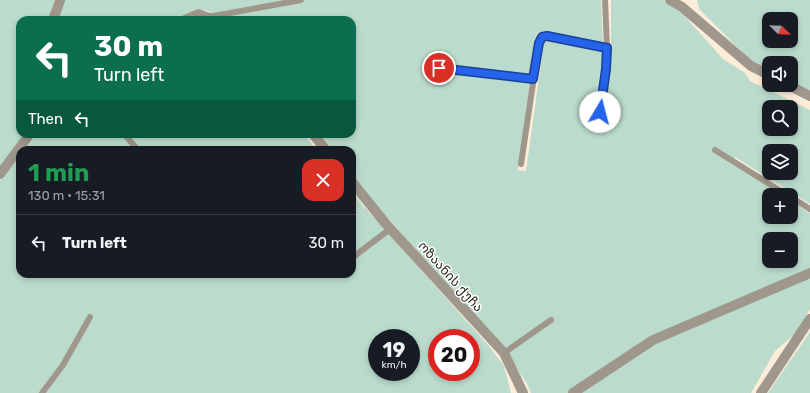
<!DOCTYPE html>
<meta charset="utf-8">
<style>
:root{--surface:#171b24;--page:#242831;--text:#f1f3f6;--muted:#9ea1a6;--line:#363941}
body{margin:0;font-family:Rubik,"Noto Sans Georgian",sans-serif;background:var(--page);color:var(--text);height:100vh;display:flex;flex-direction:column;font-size:15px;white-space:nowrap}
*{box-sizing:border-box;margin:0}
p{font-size:13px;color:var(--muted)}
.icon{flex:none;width:22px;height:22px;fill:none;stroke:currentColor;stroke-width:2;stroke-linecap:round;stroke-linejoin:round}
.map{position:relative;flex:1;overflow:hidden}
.panel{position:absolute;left:16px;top:146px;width:340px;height:132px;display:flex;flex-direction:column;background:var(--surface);border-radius:12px;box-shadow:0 2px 6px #0003}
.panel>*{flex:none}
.top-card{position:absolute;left:16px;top:16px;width:340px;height:122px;border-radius:12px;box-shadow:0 2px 6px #0003;background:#0b6e4f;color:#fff;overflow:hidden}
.needle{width:26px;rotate:113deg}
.controls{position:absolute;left:762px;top:12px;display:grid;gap:8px}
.controls a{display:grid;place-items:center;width:36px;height:36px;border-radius:8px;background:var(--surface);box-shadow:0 2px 6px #0003;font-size:20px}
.speed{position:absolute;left:368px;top:329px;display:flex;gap:8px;font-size:20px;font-weight:700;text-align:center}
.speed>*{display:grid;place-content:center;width:52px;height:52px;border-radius:50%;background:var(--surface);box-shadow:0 2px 6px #0003;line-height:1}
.speed small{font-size:10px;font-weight:400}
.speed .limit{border:6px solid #d22;background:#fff;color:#111}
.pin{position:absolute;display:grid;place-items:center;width:34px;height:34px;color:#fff;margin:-17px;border:2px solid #fff;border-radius:50%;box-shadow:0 1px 4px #0007}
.me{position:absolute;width:44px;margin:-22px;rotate:8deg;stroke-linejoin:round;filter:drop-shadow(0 0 3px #0008)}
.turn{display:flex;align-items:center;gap:14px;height:84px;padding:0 12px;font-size:18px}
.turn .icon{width:52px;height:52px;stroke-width:2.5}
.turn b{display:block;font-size:28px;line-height:34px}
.then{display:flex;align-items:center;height:38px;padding:0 12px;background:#0003;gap:8px;font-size:15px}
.round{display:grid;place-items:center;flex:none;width:42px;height:42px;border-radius:12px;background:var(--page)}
.summary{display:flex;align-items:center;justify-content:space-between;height:68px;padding:0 12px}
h1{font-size:24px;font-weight:700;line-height:30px;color:#1e9e55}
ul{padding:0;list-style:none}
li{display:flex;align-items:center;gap:12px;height:56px;padding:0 12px;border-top:1px solid var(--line)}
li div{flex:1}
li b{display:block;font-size:15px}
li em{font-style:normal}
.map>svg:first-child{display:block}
.green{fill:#bbdccc;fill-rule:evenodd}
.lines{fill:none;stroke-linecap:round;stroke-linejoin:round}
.lane{stroke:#9f978b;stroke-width:6}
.street{stroke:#9f978b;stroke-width:10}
.route-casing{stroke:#184099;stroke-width:10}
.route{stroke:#2563eb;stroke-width:7}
.labels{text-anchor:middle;stroke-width:3;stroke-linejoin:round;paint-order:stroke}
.street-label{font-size:13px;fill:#2c251e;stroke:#fff}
</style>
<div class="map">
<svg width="810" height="393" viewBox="0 0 810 393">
<rect width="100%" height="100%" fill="#fdecd8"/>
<g class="green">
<polygon points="0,0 54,0 48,20 20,20 20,134 26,134 0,168"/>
<path d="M 64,0 L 601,0 L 603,43 L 537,33 L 518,170 L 526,171 L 544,42 L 549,41 L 603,52 L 594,130 L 602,131 L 611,47 L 611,0 L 663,0 L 681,12 L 723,59 L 745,73 L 750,81 L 810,110 L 810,204 L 735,157 L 732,164 L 781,195 L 769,195 L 769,217 L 791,217 L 791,201 L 810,213 L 810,269 L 720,308 L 569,393 L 531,393 L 527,384 L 501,345 L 378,207 L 352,174 L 352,150 L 333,150 L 320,134 L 352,134 L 352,20 L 225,20 L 208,11 L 196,9 L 176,20 L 58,20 ZM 769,107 L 791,107 L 791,129 L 769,129 ZM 769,151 L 791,151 L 791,173 L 769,173 ZM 769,239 L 791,239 L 791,261 L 769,261 Z"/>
<path d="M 697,0 L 810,0 L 810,92 L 791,82 L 791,63 L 769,63 L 769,71 L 753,63 L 699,9 ZM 769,19 L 791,19 L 791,41 L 769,41 Z"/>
<polygon points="37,134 304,134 316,150 25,150"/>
<path d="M 20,157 L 20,274 L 352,274 L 352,193 L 489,346 L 504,366 L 511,393 L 0,393 L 0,180 ZM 377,338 L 411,338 L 411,372 L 377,372 ZM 437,338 L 471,338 L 471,372 L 437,372 Z"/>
<polygon points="810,276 810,309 796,333 775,351 751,393 580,393 645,348"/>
<polygon points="810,332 810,393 768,393"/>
</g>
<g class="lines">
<g class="lane">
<polyline points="208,17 301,0"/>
<polyline points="439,69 533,79"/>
<polyline points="598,126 606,69 607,48"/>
<polyline points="124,134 138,150"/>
<polyline points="715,150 787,195"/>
<polyline points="521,164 539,43 542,37 547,36 607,48 605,0"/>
<polyline points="791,197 810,209"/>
<polyline points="352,258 390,229"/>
<polyline points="504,353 551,320"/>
<polyline points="42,393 63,365 90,317"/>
</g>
<g class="street">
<polyline points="670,0 682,7 751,66 769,75"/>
<polyline points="53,20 60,0"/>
<polyline points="185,20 198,14 214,20"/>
<polyline points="788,85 810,96"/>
<polyline points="313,134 326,150"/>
<polyline points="0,174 30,134"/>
<polyline points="352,182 386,224 504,353 523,393"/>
<polyline points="573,393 653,340 810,273"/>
<polyline points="761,393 810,319"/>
</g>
</g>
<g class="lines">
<defs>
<polyline id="route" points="439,68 533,79 539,43 542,37 547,36 607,48 606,69 600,112"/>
</defs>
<use href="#route" class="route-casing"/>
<use href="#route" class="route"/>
</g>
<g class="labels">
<g class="street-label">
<text transform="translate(451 276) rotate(48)" y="5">ოზაანის ქუჩა</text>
</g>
</g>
</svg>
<div class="controls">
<a><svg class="needle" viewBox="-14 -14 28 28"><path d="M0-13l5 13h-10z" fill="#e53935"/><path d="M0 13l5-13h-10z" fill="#9ea1a6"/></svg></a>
<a><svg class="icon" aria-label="sound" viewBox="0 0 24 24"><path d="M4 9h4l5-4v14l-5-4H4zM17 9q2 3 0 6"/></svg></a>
<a><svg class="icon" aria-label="search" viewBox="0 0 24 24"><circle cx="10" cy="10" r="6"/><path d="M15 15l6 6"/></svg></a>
<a><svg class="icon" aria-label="layers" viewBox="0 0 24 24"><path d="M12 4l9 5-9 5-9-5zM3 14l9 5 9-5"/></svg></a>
<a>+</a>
<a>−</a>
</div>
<div class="speed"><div>19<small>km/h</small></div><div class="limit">20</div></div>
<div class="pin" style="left:439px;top:68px;background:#d93025"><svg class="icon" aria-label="arrive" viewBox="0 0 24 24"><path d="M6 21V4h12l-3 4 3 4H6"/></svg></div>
<svg class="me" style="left:600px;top:112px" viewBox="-20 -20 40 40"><circle r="19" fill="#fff"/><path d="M0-13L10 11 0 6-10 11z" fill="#2563eb"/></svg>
<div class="top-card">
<div class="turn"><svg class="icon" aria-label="left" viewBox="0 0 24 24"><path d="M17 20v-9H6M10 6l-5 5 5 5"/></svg><div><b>30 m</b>Turn left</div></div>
<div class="then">Then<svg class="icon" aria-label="left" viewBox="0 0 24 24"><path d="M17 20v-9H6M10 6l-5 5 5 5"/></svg></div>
</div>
<section class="panel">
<div class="summary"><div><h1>1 min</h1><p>130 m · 15:31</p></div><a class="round" style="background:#d93025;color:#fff"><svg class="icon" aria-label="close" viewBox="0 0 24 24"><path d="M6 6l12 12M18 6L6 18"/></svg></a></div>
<ul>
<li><svg class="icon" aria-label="left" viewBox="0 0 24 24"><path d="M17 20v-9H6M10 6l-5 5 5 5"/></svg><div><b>Turn left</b></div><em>30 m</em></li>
</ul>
</section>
</div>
